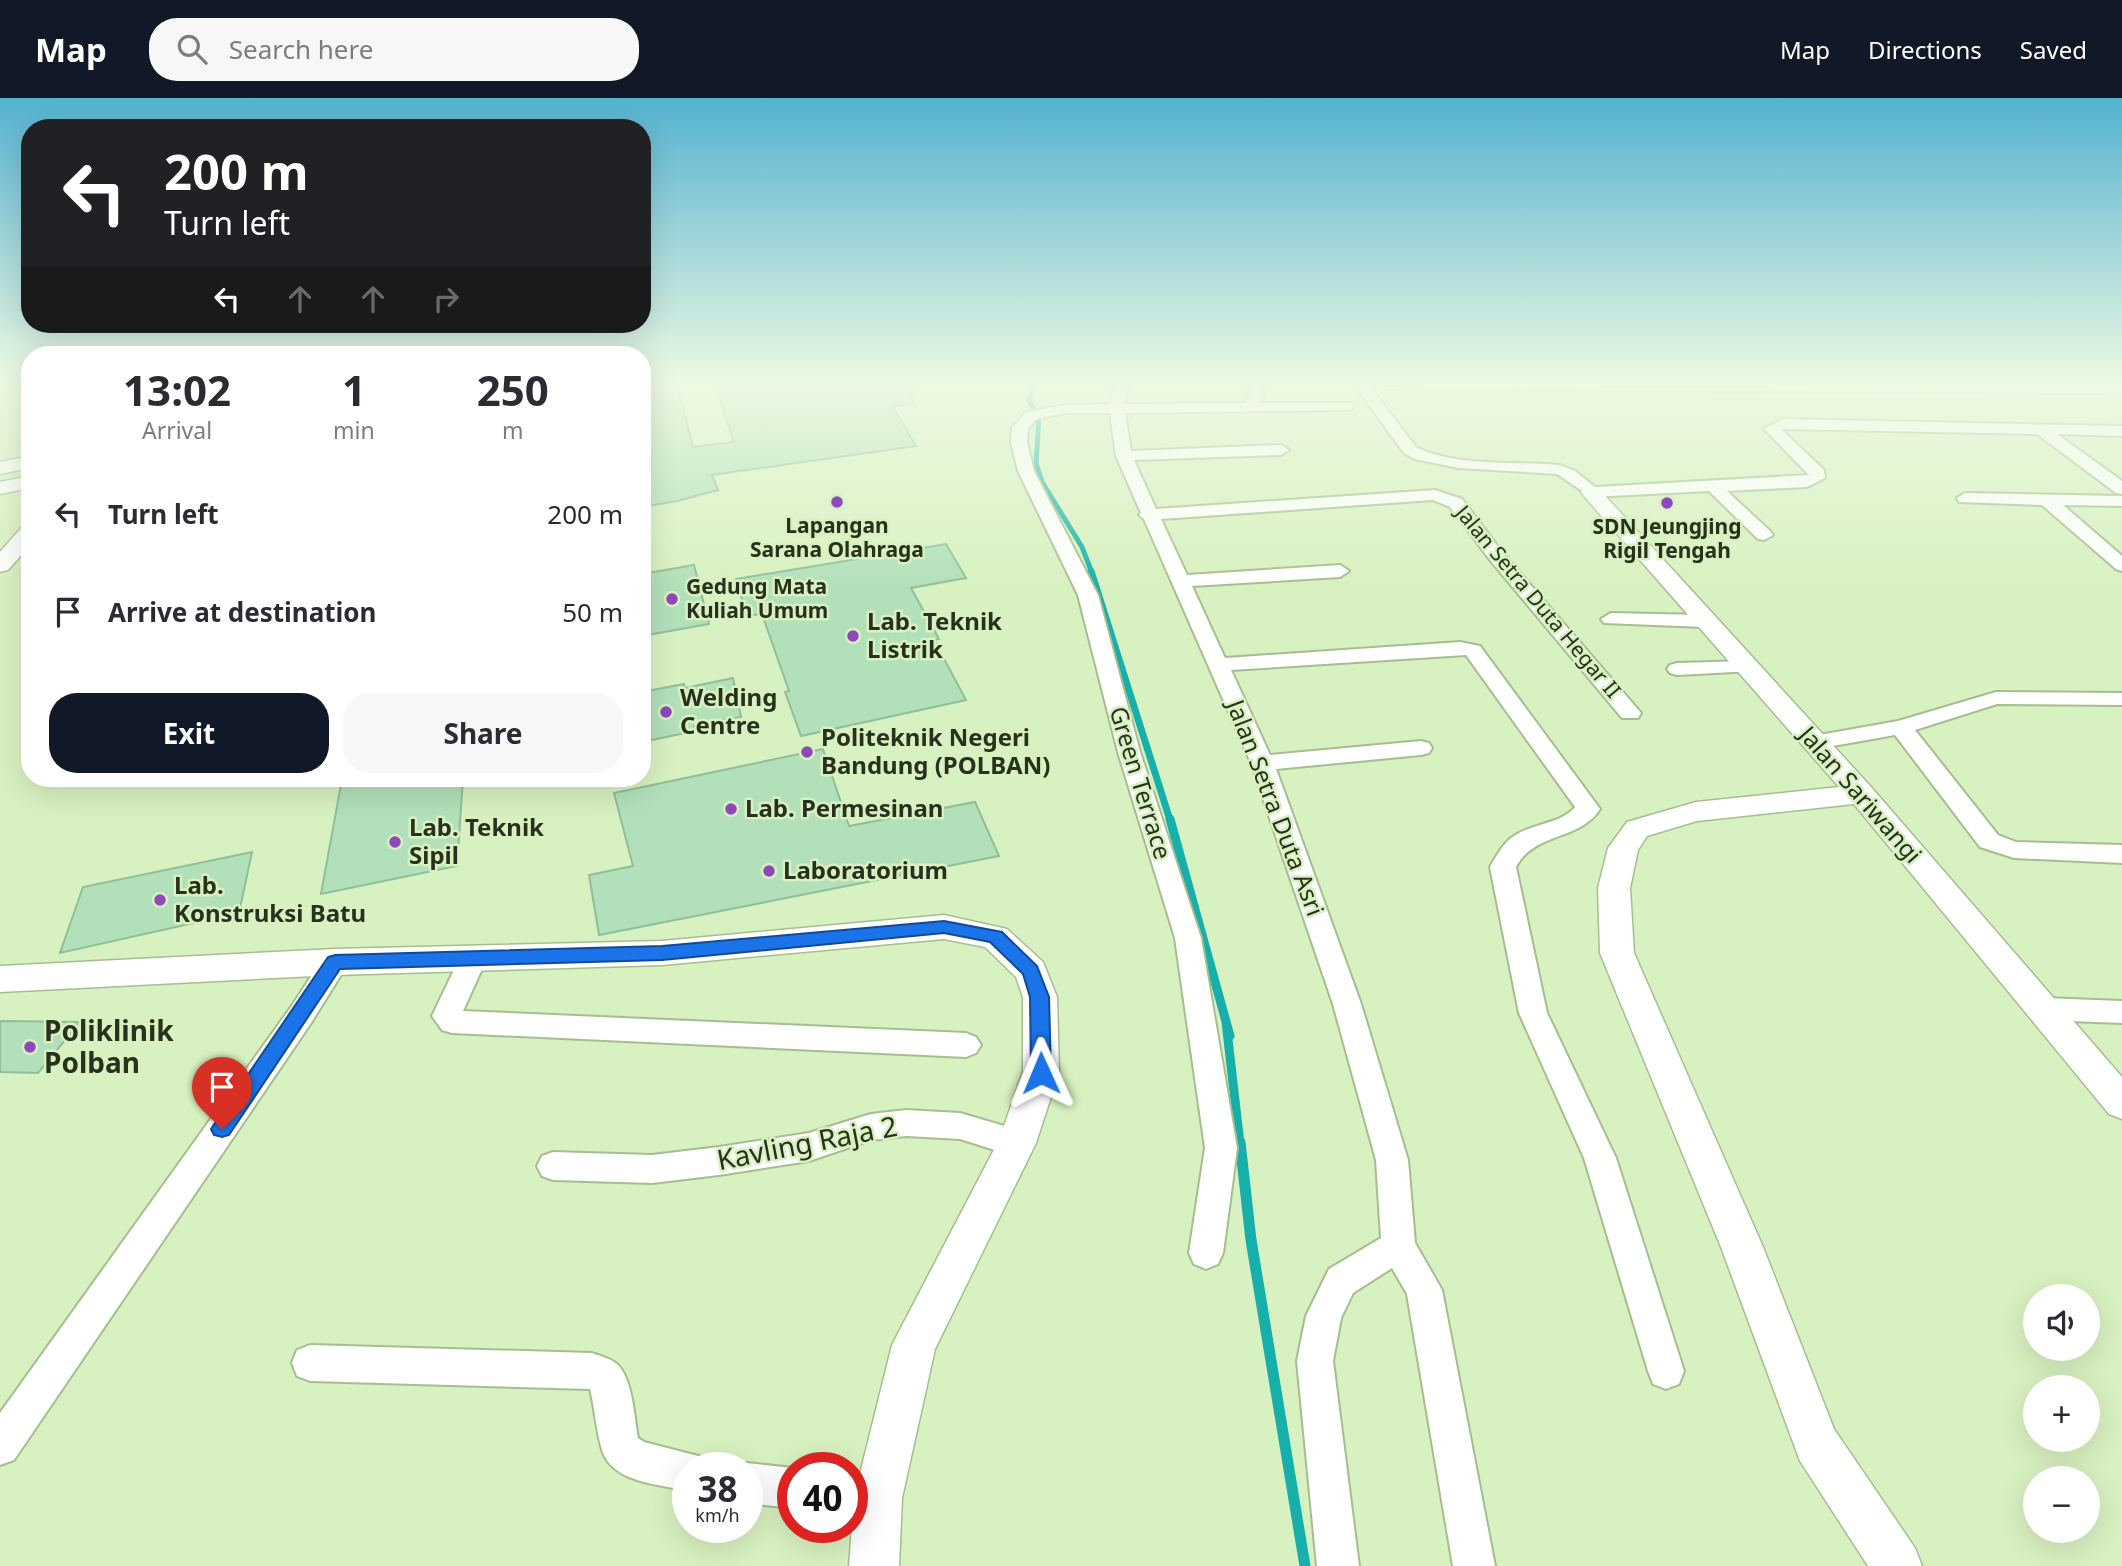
<!DOCTYPE html>
<meta charset="utf-8">
<style>
:root{--surface:#fff;--page:#f7f7f7;--text:#2b2b33;--muted:#7c7c81;--accent:#111827}
body{margin:0;font-family:"Noto Sans",sans-serif;background:var(--page);color:var(--text);height:100vh;display:flex;flex-direction:column;font-size:26px;white-space:nowrap}
*{box-sizing:border-box;margin:0}
p{font-size:23px;color:var(--muted)}
.icon{flex:none;width:38px;height:38px;fill:none;stroke:currentColor;stroke-width:2;stroke-linecap:round;stroke-linejoin:round}
.map{position:relative;flex:1;overflow:hidden}
.panel{position:absolute;left:21px;top:248px;width:630px;height:441px;display:flex;flex-direction:column;background:var(--surface);border-radius:28px;box-shadow:0 7px 28px #0002}
.panel>*{flex:none}
.top-card{position:absolute;left:21px;top:21px;width:630px;height:214px;border-radius:28px;box-shadow:0 7px 28px #0002;background:#202124;color:#fff;overflow:hidden}
.fabs{position:absolute;left:2023px;top:1186px;display:grid;gap:14px}
.fabs a{display:grid;place-items:center;width:77px;height:77px;border-radius:50%;background:var(--surface);box-shadow:0 7px 28px #0002;font-size:35px}
.speed{position:absolute;left:672px;top:1354px;display:flex;gap:14px;font-size:35px;font-weight:700;text-align:center}
.speed>*{display:grid;place-content:center;width:91px;height:91px;border-radius:50%;background:var(--surface);box-shadow:0 7px 28px #0002;line-height:1}
.speed small{font-size:18px;font-weight:400}
.speed .limit{border:10px solid #d22;background:#fff;color:#111}
.pin{position:absolute;display:grid;place-items:center;width:60px;height:60px;color:#fff;margin:-72px -30px;border-radius:50% 50% 50% 0;rotate:-45deg;box-shadow:0 0 7px #0007}
.pin .icon{rotate:45deg}
.me{position:absolute;width:77px;margin:-38px;rotate:359deg;stroke-linejoin:round;filter:drop-shadow(0 0 5px #0008)}
.turn{display:flex;align-items:center;gap:24px;height:147px;padding:0 28px;font-size:32px}
.turn .icon{width:91px;height:91px;stroke-width:2.5}
.turn b{display:block;font-size:49px;line-height:60px}
.lanes{display:flex;align-items:center;height:66px;padding:0 28px;background:#0003;justify-content:center;gap:35px;direction:ltr}
.lanes .off{opacity:.35}
.eta{display:flex;justify-content:space-evenly;align-items:center;height:119px;text-align:center}
.eta b{font-size:42px;font-weight:700;line-height:49px}
.primary-button{display:flex;gap:14px;margin-top:auto;padding:14px 28px}
.primary-button a{flex:1;height:80px;border-radius:28px;background:var(--accent);color:#fff;font-size:28px;font-weight:700;line-height:80px;text-align:center}
.primary-button a+a{background:var(--page);color:var(--text)}
ul{padding:0;list-style:none}
li{display:flex;align-items:center;gap:21px;height:98px;padding:0 28px}
li div{flex:1}
li b{display:block;font-size:26px}
li em{font-style:normal}
header{display:flex;align-items:center;gap:42px;box-sizing:border-box;height:98px;padding:0 35px;background:var(--accent);color:#fff}
header strong{font-size:33px}
nav{display:flex;gap:38px;margin-inline-start:auto;font-size:24px}
.search{width:490px;height:63px;background:var(--page);display:flex;align-items:center;gap:18px;box-sizing:border-box;padding:0 24px;border-radius:28px;color:var(--muted);font-size:26px}
.map>svg:first-child{display:block}
.lines{fill:none;stroke-linecap:round;stroke-linejoin:round}
.stream-far3{stroke:#16afa9;stroke-width:5}
.stream-far2{stroke:#16afa9;stroke-width:7}
.stream-far1{stroke:#16afa9;stroke-width:9}
.stream{stroke:#16afa9;stroke-width:11}
.building{fill:#b2e0ba;stroke:#91be9a;stroke-width:2}
.minor-casing{stroke:#a5be8f;stroke-width:4}
.tertiary-casing{stroke:#a5be8f;stroke-width:3}
.minor{fill:#fff;fill-rule:evenodd}
.tertiary{fill:#fff;fill-rule:evenodd}
.route{fill:#1a73e8;stroke:#114b97;stroke-width:2}
.poi-dot{fill:#8f48bb;stroke:#d8f1c0;stroke-width:2.5}
.labels{text-anchor:middle;stroke-width:5;stroke-linejoin:round;paint-order:stroke}
.far-poi-label{font-size:21px;font-weight:bold;fill:#28311e;stroke:#d8f1c0}
.far-street-label{font-size:21px;fill:#28311e;stroke:#d8f1c0}
.poi-label{font-size:24px;font-weight:bold;fill:#28311e;stroke:#d8f1c0;text-anchor:start}
.street-label{font-size:24px;fill:#28311e;stroke:#d8f1c0}
.near-poi-label{font-size:28px;font-weight:bold;fill:#28311e;stroke:#d8f1c0;text-anchor:start}
.near-street-label{font-size:28px;fill:#28311e;stroke:#d8f1c0}
</style>
<header>
<strong>Map</strong>
<div class="search"><svg class="icon" aria-label="search" viewBox="0 0 24 24"><circle cx="10" cy="10" r="6"/><path d="M15 15l6 6"/></svg>Search here</div>
<nav><a>Map</a><a>Directions</a><a>Saved</a></nav>
</header>
<div class="map">
<svg width="2122" height="1468" viewBox="0 0 2122 1468">
<rect width="100%" height="100%" fill="#d8f1c0"/>
<g class="lines">
<polyline class="stream-far3" points="1034,285 1029,303 1039,320 1036,365 1042,384 1082,449 1092,475"/>
<polyline class="stream-far2" points="1091,473 1170,722"/>
<polyline class="stream-far1" points="1170,721 1230,938 1226,924 1240,1046"/>
<polyline class="stream" points="1240,1044 1251,1142 1305,1468"/>
</g>
<g class="building">
<polygon points="677,285 693,349 734,344 714,285 911,285 913,306 893,309 916,348 712,377 718,392 677,403 642,409 642,288"/>
<polygon points="946,446 966,480 911,490 939,541 934,542 966,602 801,638 785,594 789,593 762,516 747,518 736,481"/>
<polygon points="694,467 709,526 642,538 642,476"/>
<polygon points="733,580 741,619 694,628 695,633 642,644 642,594 684,586 685,590"/>
<polygon points="823,651 849,728 975,704 999,758 599,837 589,777 633,768 614,695"/>
<polygon points="342,681 463,681 457,768 321,796"/>
<polygon points="252,754 239,815 60,855 83,789"/>
<polygon points="0,923 80,924 38,975 0,974"/>
</g>
<g class="lines">
<defs>
<g id="minor">
<path d="M 1114,285 L 1128,285 L 1125,306 L 1244,305 L 1250,298 L 1248,285 L 1262,285 L 1264,298 L 1259,305 L 1352,305 L 1354,308 L 1352,311 L 1347,312 L 1125,315 L 1131,353 L 1281,347 L 1289,352 L 1281,357 L 1134,362 L 1156,411 L 1435,392 L 1462,401 L 1502,454 L 1641,615 L 1638,620 L 1622,620 L 1490,462 L 1450,409 L 1433,402 L 1161,421 L 1187,477 L 1340,467 L 1349,473 L 1340,479 L 1192,488 L 1225,560 L 1460,544 L 1480,548 L 1600,711 C 1580,743 1534,734 1516,769 L 1547,915 L 1616,1060 L 1684,1273 L 1679,1286 L 1666,1291 L 1653,1286 L 1648,1273 L 1584,1060 L 1519,915 L 1490,769 C 1497,757 1503,745 1514,738 C 1533,725 1561,726 1575,709 L 1466,557 L 1231,572 L 1270,657 L 1421,643 L 1429,645 L 1432,650 L 1429,655 L 1421,657 L 1276,671 L 1361,906 L 1408,1062 L 1415,1145 L 1442,1192 L 1495,1468 L 1453,1468 L 1407,1196 L 1392,1170 L 1353,1195 L 1341,1220 L 1333,1263 L 1359,1468 L 1317,1468 L 1297,1263 L 1306,1218 L 1329,1171 L 1381,1140 L 1376,1062 L 1333,906 L 1251,665 L 1144,421 L 1139,417 L 1141,415 L 1116,358 L 1110,315 L 1066,315 L 1036,321 L 1028,331 L 1027,344 L 1034,373 L 1098,497 L 1140,654 L 1201,840 L 1237,1050 L 1223,1155 L 1218,1166 L 1206,1171 L 1194,1166 L 1189,1155 L 1205,1050 L 1175,840 L 1118,654 L 1078,497 L 1018,373 L 1011,344 L 1012,330 L 1026,314 L 1066,307 L 1110,306 Z"/>
<path d="M 1353,285 L 1367,285 L 1416,349 C 1455,369 1516,363 1560,367 L 1575,373 L 1595,389 L 1809,377 L 1764,331 L 1783,321 L 2122,328 L 2122,338 L 2057,336 L 2122,383 L 2122,396 L 2116,395 L 2037,336 L 1785,331 L 1782,332 L 1824,372 L 1825,380 L 1807,389 L 1727,393 L 1770,433 L 1773,437 L 1764,442 L 1758,441 L 1709,393 L 1591,399 L 1557,376 L 1458,370 L 1415,361 L 1404,355 Z"/>
<polygon points="1375,285 2122,287 2122,295 1381,291 1376,290"/>
<polygon points="1965,395 2122,398 2122,408 2063,407 2122,458 2122,473 2116,471 2042,407 1959,404 1957,400"/>
<polygon points="1611,515 1704,517 1714,523 1704,529 1604,525 1601,521"/>
<polygon points="1747,563 1754,565 1757,569 1754,573 1677,577 1670,575 1667,571 1670,567 1677,565"/>
<polygon points="1996,594 2122,595 2122,607 1997,606 1915,632 1998,737 2016,744 2122,747 2122,765 2014,760 1980,749 1895,637 1816,651 1808,649 1805,644 1808,639 1898,623"/>
<polygon points="473,850 483,853 487,860 463,913 966,935 976,939 981,947 976,955 966,959 452,935 442,932 432,918 463,853"/>
<polygon points="335,854 345,857 349,864 311,925 14,1362 0,1367 0,1315 291,909 325,857"/>
<polygon points="2044,900 2122,903 2122,925 2044,922 2034,919 2030,911 2034,903"/>
<polygon points="906,1012 960,1015 1028,1035 1033,1045 1028,1055 1017,1059 960,1041 906,1038 871,1042 809,1063 719,1077 652,1085 553,1082 542,1078 537,1068 542,1058 553,1054 652,1057 719,1049 809,1035 871,1016"/>
<path d="M 310,1247 L 592,1255 C 600,1258 612,1261 618,1267 C 633,1283 634,1319 638,1340 L 644,1344 L 702,1359 L 706,1370 L 688,1370 L 688,1393 C 659,1386 612,1385 602,1352 C 596,1332 595,1311 590,1291 L 310,1283 L 297,1278 L 292,1265 L 297,1252 Z"/>
<polygon points="747,1365 793,1370 793,1410 747,1405 747,1370 735,1370"/>
</g>
<g id="tertiary">
<polygon points="30,358 30,370 0,376 0,364"/>
<polygon points="30,378 30,390 0,396 0,384"/>
<polygon points="1591,388 1598,390 1871,689 2122,979 2122,1021 2109,1016 1854,706 1697,723 1647,738 1638,752 1630,790 1634,855 1763,1149 1834,1331 1915,1450 1922,1468 1868,1468 1800,1363 1721,1149 1600,855 1598,790 1608,750 1627,724 1696,704 1839,689 1584,398 1581,394 1584,390"/>
<polygon points="30,428 30,447 8,472 0,474 0,454 22,429"/>
<polygon points="944,817 1007,831 1043,864 1057,899 1059,974 1036,1045 935,1251 902,1400 899,1468 849,1468 854,1400 892,1247 999,1042 1023,974 1023,899 1016,879 985,849 944,841 662,867 335,877 0,894 0,868 335,851 662,843"/>
</g>
</defs>
<use href="#minor" class="minor-casing"/>
<use href="#tertiary" class="tertiary-casing"/>
<use href="#minor" class="minor"/>
<use href="#tertiary" class="tertiary"/>
</g>
<linearGradient id="sky" x2="0" y2="1"><stop stop-color="#54b2cf"/><stop offset="0.58" stop-color="#edf9e3"/><stop offset="1" stop-color="#edf9e3" stop-opacity="0"/></linearGradient>
<rect width="2122" height="490" fill="url(#sky)"/>
<polygon class="route" points="944,823 1002,834 1037,868 1049,899 1051,975 1048,980 1041,983 1034,980 1031,975 1030,899 1023,876 990,844 944,835 662,862 340,871 229,1037 222,1039 214,1037 211,1031 328,859 335,857 662,848"/>
<g class="poi-dot">
<circle cx="837" cy="404" r="7"/>
<circle cx="1667" cy="405" r="7"/>
<circle cx="672" cy="501" r="7"/>
<circle cx="853" cy="538" r="7"/>
<circle cx="666" cy="614" r="7"/>
<circle cx="807" cy="654" r="7"/>
<circle cx="731" cy="711" r="7"/>
<circle cx="395" cy="744" r="7"/>
<circle cx="769" cy="773" r="7"/>
<circle cx="160" cy="802" r="7"/>
<circle cx="30" cy="949" r="7"/>
</g>
<g class="labels">
<g class="far-poi-label">
<text x="837" y="435">Lapangan<tspan x="837" dy="24">Sarana Olahraga</tspan></text>
<text x="1667" y="436">SDN Jeungjing<tspan x="1667" dy="24">Rigil Tengah</tspan></text>
<text x="686" y="496" text-anchor="start">Gedung Mata<tspan x="686" dy="24">Kuliah Umum</tspan></text>
</g>
<g class="far-street-label">
<text transform="translate(1538 504) rotate(50)" y="7">Jalan Setra Duta Hegar II</text>
</g>
<g class="poi-label">
<text x="867" y="532">Lab. Teknik<tspan x="867" dy="28">Listrik</tspan></text>
<text x="680" y="608">Welding<tspan x="680" dy="28">Centre</tspan></text>
<text x="821" y="648">Politeknik Negeri<tspan x="821" dy="28">Bandung (POLBAN)</tspan></text>
<text x="745" y="719">Lab. Permesinan</text>
<text x="409" y="738">Lab. Teknik<tspan x="409" dy="28">Sipil</tspan></text>
<text x="783" y="781">Laboratorium</text>
<text x="174" y="796">Lab.<tspan x="174" dy="28">Konstruksi Batu</tspan></text>
</g>
<g class="street-label">
<text transform="translate(1140 685) rotate(73)" y="8">Green Terrace</text>
<text transform="translate(1860 697) rotate(49)" y="8">Jalan Sariwangi</text>
<text transform="translate(1275 710) rotate(69)" y="8">Jalan Setra Duta Asri</text>
</g>
<g class="near-poi-label">
<text x="44" y="943">Poliklinik<tspan x="44" dy="32">Polban</tspan></text>
</g>
<g class="near-street-label">
<text transform="translate(807 1045) rotate(-11)" y="10">Kavling Raja 2</text>
</g>
</g>
</svg>
<div class="fabs">
<a><svg class="icon" aria-label="sound" viewBox="0 0 24 24"><path d="M4 9h4l5-4v14l-5-4H4zM17 9q2 3 0 6"/></svg></a>
<a>+</a>
<a>−</a>
</div>
<div class="speed"><div>38<small>km/h</small></div><div class="limit">40</div></div>
<div class="pin" style="left:222px;top:1031px;background:#d93025"><svg class="icon" aria-label="arrive" viewBox="0 0 24 24"><path d="M6 21V4h12l-3 4 3 4H6"/></svg></div>
<svg class="me" style="left:1041px;top:975px" viewBox="-20 -20 40 40"><path d="M0-17L14 15 0 8-14 15z" fill="#1a73e8" stroke="#fff" stroke-width="4"/></svg>
<div class="top-card">
<div class="turn"><svg class="icon" aria-label="left" viewBox="0 0 24 24"><path d="M17 20v-9H6M10 6l-5 5 5 5"/></svg><div><b>200 m</b>Turn left</div></div>
<div class="lanes"><svg class="icon" aria-label="left" viewBox="0 0 24 24"><path d="M17 20v-9H6M10 6l-5 5 5 5"/></svg><svg class="icon off" aria-label="ahead" viewBox="0 0 24 24"><path d="M12 20V5M6 11l6-6 6 6"/></svg><svg class="icon off" aria-label="ahead" viewBox="0 0 24 24"><path d="M12 20V5M6 11l6-6 6 6"/></svg><svg class="icon off" aria-label="right" viewBox="0 0 24 24"><path d="M7 20v-9h11M14 6l5 5-5 5"/></svg></div>
</div>
<section class="panel">
<div class="eta">
<div><b>13:02</b><p>Arrival</p></div>
<div><b>1</b><p>min</p></div>
<div><b>250</b><p>m</p></div>
</div>
<ul>
<li><svg class="icon" aria-label="left" viewBox="0 0 24 24"><path d="M17 20v-9H6M10 6l-5 5 5 5"/></svg><div><b>Turn left</b></div><em>200 m</em></li>
<li><svg class="icon" aria-label="arrive" viewBox="0 0 24 24"><path d="M6 21V4h12l-3 4 3 4H6"/></svg><div><b>Arrive at destination</b></div><em>50 m</em></li>
</ul>
<div class="primary-button"><a>Exit</a><a>Share</a></div>
</section>
</div>
